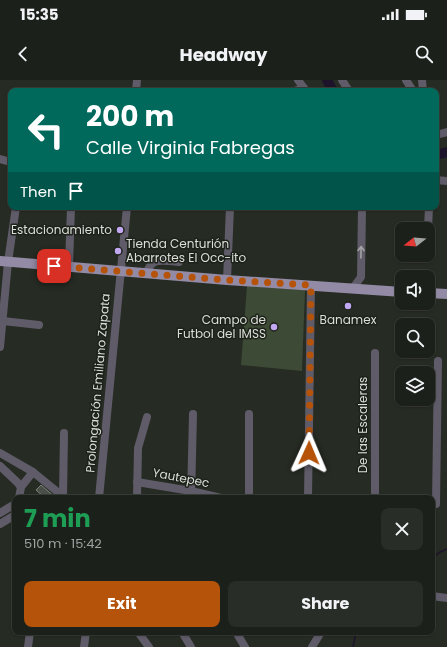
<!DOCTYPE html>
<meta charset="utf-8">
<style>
:root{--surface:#1c201a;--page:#292d27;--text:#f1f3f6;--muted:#a0a3a2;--line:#3a3e39;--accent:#b45309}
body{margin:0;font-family:Poppins,sans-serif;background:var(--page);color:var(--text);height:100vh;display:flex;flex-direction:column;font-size:15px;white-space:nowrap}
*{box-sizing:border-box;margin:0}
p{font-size:13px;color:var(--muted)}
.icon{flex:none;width:22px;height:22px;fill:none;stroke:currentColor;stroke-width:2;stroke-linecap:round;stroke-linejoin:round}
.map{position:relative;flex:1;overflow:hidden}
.sheet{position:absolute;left:12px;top:415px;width:423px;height:140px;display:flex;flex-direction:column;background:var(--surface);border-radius:8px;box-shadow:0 1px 3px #0004,0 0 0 1px var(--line)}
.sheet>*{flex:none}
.banner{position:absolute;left:8px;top:8px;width:431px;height:122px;border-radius:8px;box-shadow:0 1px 3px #0004,0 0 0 1px var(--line);background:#00695c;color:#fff;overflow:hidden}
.needle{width:26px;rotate:253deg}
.controls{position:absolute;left:395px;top:142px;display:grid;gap:8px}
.controls a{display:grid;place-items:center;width:40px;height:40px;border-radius:8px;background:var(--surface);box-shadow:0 1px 3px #0004,0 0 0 1px var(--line);font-size:20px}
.pin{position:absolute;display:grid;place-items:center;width:34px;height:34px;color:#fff;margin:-17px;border-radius:8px;box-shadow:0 2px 6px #0006}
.me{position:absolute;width:44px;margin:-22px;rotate:1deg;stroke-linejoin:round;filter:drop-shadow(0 0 3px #0008)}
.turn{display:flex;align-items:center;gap:14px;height:84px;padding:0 12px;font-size:18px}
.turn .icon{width:52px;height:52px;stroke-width:2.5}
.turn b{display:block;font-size:28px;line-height:34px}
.then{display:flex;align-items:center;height:38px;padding:0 12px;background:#0003;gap:8px;font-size:15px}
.round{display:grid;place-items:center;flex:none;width:42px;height:42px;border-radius:8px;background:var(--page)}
.overview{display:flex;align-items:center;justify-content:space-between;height:68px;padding:0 12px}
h1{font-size:24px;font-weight:700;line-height:30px;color:#1e9e55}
.cta{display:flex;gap:8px;margin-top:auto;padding:8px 12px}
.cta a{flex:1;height:46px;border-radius:8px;background:var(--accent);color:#fff;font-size:16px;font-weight:700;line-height:46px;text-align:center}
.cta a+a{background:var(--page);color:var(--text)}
.status{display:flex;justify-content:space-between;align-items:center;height:28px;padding:0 20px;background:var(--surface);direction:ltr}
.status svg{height:11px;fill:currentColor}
header{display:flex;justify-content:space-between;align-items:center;height:52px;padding:0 12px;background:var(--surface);font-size:18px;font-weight:700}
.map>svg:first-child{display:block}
.built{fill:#2c3426}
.green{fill:#3d4a35}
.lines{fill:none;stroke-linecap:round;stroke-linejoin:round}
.stream{stroke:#1d142c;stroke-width:1.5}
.river{stroke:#1d142c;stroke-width:10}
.building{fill:#4a5047;stroke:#7c8278}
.minor{stroke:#5f5b68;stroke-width:8}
.major{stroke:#938ba5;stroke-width:10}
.oneway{stroke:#a3a4a6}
.route{stroke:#b45309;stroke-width:7;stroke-dasharray:0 12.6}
.poi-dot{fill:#c2a8f2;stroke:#1d221a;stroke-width:1.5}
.labels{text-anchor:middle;stroke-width:3;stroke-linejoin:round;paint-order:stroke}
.poi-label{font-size:12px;fill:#dbdfd9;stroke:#1d221a;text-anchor:end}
.street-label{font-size:12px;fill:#dbdfd9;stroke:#1d221a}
</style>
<div class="status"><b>15:35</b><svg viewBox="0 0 49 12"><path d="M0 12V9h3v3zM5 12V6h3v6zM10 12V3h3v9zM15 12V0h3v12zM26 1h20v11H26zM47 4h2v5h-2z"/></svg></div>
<header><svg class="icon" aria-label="back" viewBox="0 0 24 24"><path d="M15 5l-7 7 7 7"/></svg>Headway<svg class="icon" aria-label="search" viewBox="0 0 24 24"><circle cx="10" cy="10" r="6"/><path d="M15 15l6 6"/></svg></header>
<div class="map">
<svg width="447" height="567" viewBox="0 0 447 567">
<rect width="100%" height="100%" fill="#262b23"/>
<polygon class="built" points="64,7 136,9 136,11 66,11"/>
<polygon class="green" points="247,206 305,210 302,291 241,285"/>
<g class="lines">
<g class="stream">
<polyline points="432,478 440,472 447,469"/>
<polyline points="353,567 356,552"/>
</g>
<g class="river">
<polyline points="327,0 333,11"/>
<polyline points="436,75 447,72"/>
</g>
</g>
<polygon class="building" points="41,405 56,418 45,418 36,410"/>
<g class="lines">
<g class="minor">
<polyline points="298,0 306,11"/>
<polyline points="342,0 349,11"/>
<polyline points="406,0 413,11"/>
<polyline points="422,0 423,11"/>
<polyline points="136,11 137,0"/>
<polyline points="294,11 304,8"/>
<polyline points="436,55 447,52"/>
<polyline points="0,79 11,82"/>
<polyline points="436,100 447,101"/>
<polyline points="428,149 429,127"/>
<polyline points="69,187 71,127"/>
<path d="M 147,193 C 151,176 166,181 179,182"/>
<polyline points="227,200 230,127"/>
<polyline points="353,208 361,197 362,127"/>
<polyline points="3,241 39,245"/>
<polyline points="0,267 8,182 16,127"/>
<polyline points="249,334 249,418"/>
<polyline points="0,373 33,392 65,418"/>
<polyline points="0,386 18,403 21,407 19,418"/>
<polyline points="137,402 191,411 221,418"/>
<polyline points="21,407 33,392"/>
<polyline points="63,416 64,353"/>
<polyline points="99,418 127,127"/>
<polyline points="137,418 138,368 147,337"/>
<polyline points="191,418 193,334"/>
<polyline points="308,418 311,205"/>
<polyline points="375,418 375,273"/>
<polyline points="432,424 436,424 438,281"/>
<polyline points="0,433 15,424"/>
<polyline points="0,444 15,435"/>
<polyline points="432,516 447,518"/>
<polyline points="138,552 149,567"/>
<polyline points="182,552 191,567"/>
<polyline points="236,552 245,567"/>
<polyline points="28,567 30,552"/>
<polyline points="84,567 86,552"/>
<polyline points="312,567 321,552"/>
</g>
<g class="major">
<polyline points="0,181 227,200 402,212"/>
<polyline points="428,213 447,214"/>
</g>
</g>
<defs><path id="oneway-shaft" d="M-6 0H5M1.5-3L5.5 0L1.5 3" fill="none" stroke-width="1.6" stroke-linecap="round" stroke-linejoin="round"/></defs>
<use class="oneway" href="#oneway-shaft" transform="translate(361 172) rotate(-89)"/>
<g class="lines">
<polyline class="route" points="54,186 226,200 311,205 309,373"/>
</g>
<g class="poi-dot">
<circle cx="120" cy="150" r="4"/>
<circle cx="118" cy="171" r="4"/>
<circle cx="348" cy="226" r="4"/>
<circle cx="274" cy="247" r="4"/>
</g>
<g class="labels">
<g class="poi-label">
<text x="112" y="154">Estacionamiento</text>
<text x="126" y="168" text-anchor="start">Tienda Centurión<tspan x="126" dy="14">Abarrotes El Occ-ito</tspan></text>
<text x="266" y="244">Campo de<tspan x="266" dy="14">Futbol del IMSS</tspan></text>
<text x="348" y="244" text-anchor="middle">Banamex</text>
</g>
<g class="street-label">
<text transform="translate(98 303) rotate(-85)" y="4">Prolongación Emiliano Zapata</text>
<text transform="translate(363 345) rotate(-90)" y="4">De las Escaleras</text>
<text transform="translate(181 398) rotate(11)" y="4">Yautepec</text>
</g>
</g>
</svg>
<div class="controls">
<a><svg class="needle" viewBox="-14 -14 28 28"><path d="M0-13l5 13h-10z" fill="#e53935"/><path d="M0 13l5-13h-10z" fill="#a0a3a2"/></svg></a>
<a><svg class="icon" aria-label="sound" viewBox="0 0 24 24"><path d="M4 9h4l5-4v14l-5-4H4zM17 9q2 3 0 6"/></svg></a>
<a><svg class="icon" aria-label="search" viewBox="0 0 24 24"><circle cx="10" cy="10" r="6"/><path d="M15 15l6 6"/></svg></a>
<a><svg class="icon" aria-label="layers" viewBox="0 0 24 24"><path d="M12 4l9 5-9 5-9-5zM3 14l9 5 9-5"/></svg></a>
</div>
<div class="pin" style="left:54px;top:186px;background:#d93025"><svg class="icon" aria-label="arrive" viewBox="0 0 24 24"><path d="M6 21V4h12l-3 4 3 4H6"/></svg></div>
<svg class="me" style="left:309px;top:373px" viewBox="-20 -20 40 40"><path d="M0-17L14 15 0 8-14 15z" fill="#b45309" stroke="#fff" stroke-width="4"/></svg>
<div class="banner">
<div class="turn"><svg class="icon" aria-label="left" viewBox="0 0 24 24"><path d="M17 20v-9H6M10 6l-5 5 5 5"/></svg><div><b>200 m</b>Calle Virginia Fabregas</div></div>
<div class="then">Then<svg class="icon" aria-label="arrive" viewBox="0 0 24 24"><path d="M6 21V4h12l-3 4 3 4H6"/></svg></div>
</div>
<section class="sheet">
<div class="overview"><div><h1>7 min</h1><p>510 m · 15:42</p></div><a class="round"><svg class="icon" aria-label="close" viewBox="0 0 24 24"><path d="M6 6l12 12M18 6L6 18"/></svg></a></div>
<div class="cta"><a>Exit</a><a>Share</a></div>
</section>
</div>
